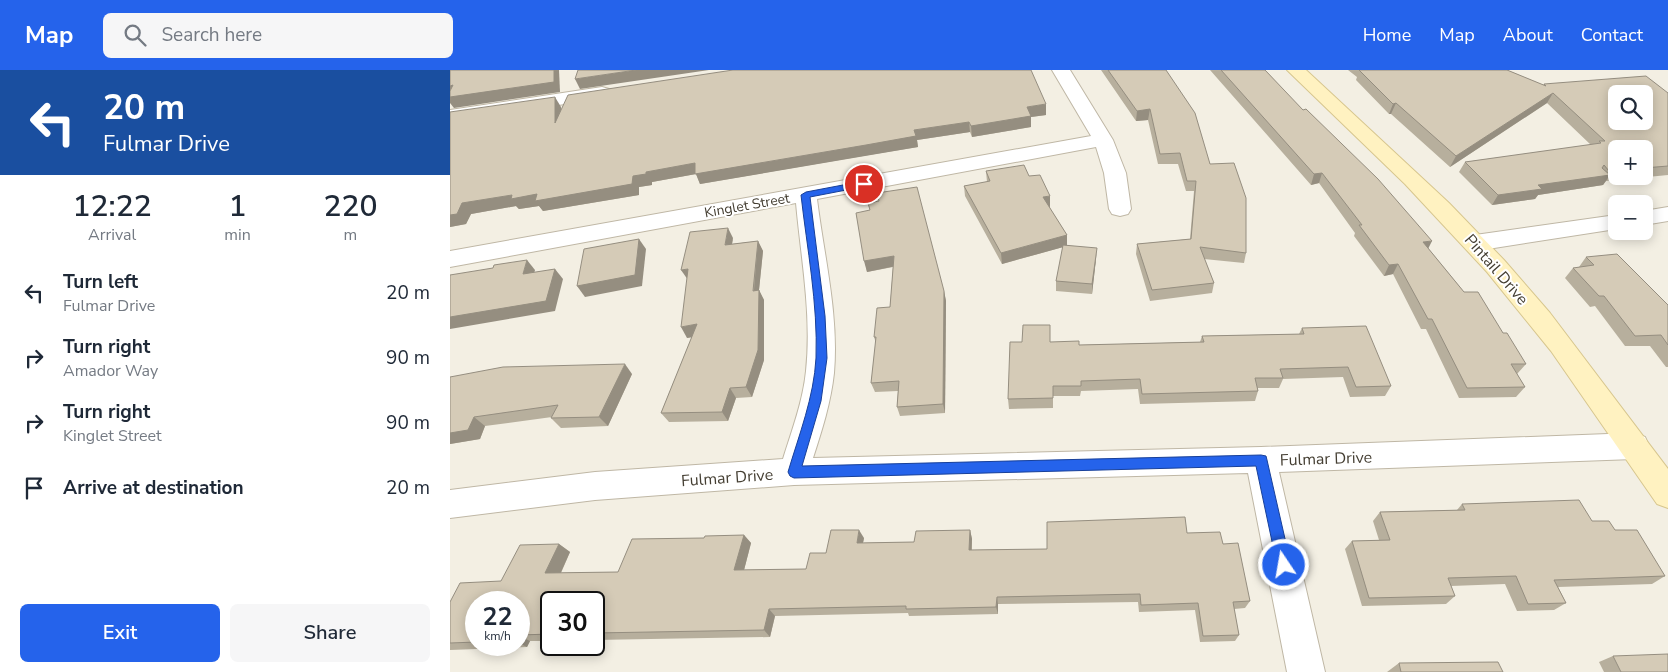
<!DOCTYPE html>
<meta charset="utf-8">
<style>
:root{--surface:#fff;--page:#f6f6f7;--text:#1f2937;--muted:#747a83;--accent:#2563eb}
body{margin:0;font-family:"Nunito Sans",sans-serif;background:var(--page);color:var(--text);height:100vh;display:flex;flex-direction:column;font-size:19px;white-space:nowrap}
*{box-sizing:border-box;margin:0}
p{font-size:16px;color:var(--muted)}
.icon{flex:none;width:28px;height:28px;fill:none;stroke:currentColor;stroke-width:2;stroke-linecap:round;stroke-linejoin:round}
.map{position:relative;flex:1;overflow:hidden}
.side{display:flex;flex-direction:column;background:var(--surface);width:450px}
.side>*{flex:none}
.guide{background:#1a4fa0;color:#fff;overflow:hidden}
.tools{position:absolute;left:1158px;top:15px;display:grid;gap:10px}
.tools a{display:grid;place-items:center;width:45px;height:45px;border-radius:8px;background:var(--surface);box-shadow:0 2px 12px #0003;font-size:25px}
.speed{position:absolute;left:15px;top:521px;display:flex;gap:10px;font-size:25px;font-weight:700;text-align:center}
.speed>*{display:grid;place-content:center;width:65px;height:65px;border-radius:50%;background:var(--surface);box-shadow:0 2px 12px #0003;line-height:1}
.speed small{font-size:12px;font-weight:400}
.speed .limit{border:2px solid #111;border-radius:8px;background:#fff;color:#111}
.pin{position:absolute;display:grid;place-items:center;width:42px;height:42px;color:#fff;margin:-21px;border:2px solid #fff;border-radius:50%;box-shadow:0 1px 5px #0007}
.me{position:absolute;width:55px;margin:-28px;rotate:348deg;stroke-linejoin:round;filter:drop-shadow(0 0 4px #0008)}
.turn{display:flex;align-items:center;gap:18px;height:105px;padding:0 20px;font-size:22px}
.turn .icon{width:65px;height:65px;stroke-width:2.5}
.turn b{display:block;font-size:35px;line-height:42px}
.eta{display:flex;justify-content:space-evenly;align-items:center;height:85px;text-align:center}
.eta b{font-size:30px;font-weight:600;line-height:35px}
.button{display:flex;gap:10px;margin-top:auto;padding:10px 20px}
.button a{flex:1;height:58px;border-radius:8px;background:var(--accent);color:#fff;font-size:20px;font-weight:600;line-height:58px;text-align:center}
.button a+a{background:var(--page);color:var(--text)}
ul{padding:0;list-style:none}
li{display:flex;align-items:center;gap:15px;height:65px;padding:0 20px}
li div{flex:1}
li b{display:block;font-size:19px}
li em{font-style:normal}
header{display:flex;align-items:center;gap:30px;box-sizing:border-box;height:70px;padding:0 25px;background:var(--accent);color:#fff}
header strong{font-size:24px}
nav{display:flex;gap:28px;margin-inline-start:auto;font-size:18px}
.search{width:350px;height:45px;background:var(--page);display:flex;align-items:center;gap:12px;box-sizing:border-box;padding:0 18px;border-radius:8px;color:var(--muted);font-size:19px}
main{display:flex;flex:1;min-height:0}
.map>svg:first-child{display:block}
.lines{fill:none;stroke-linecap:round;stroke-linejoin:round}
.street-casing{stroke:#bfb7a5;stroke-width:2}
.secondary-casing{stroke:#d7c68e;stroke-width:2}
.street{fill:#fff;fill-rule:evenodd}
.secondary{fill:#fff2c1;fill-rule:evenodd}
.wall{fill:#b7af9d;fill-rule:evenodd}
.shaded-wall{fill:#958e80}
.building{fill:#d5cbb7;stroke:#958e80;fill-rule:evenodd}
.route{fill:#2563eb;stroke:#184099}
.labels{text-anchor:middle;stroke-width:4;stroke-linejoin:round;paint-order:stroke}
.far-street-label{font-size:14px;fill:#453f33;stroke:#fff}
.street-label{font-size:16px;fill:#453f33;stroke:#fff}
</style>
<header>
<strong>Map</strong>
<div class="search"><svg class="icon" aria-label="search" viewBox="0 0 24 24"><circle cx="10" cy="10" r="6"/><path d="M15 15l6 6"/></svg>Search here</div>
<nav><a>Home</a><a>Map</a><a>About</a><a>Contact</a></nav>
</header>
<main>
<section class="side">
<div class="guide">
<div class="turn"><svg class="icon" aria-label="left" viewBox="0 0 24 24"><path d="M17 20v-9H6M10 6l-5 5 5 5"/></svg><div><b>20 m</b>Fulmar Drive</div></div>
</div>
<div class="eta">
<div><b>12:22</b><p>Arrival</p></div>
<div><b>1</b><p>min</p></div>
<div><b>220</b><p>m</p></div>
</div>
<ul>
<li><svg class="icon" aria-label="left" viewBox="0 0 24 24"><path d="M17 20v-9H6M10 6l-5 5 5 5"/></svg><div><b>Turn left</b><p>Fulmar Drive</p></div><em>20 m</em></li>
<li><svg class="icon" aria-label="right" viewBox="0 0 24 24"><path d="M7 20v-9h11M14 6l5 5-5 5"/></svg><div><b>Turn right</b><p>Amador Way</p></div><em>90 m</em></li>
<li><svg class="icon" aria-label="right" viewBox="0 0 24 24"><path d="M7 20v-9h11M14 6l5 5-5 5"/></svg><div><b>Turn right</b><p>Kinglet Street</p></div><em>90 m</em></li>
<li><svg class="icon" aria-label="arrive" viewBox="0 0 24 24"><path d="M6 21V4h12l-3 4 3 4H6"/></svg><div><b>Arrive at destination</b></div><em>20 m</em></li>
</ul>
<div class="button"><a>Exit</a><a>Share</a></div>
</section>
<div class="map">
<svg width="1218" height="602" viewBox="0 0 1218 602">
<rect width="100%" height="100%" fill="#f3efe3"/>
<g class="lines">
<defs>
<g id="street">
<path d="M 602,0 L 620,0 L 663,70 L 676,103 L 681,139 L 678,144 L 670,146 L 662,144 L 659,139 L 654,103 L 646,77 L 367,129 C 374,186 389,245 384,303 C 381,332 372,360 363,388 L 811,377 L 1184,363 L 1195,367 L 1199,376 L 1195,385 L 1184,389 L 829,402 L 875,602 L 837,602 L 798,403 L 344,415 L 145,430 L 0,448 L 0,420 L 145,402 L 333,389 C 342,360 353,331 356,301 C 362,245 351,188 346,133 L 0,197 L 0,181 L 641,66 Z"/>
<polygon points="152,17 159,19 161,23 159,27 0,52 0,40"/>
<polygon points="1218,137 1218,151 1194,155 1194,141"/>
<polygon points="1166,145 1166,159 1025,181 1017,178 1013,173 1017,168 1025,165"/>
</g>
<polygon id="secondary" points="837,0 856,0 999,133 1054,190 1100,243 1218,399 1218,438 1207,434 1101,281 1037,202 955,114"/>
</defs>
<use href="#street" class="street-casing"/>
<use href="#secondary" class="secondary-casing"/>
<use href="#street" class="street"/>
<use href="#secondary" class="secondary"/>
</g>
<g class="wall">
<polygon points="651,0 716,0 760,94 796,183 794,193 754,189 764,213 762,223 700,231 686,184 687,174 740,169 744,121 736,121 728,94 708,94 698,50 686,51"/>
<polygon points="760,0 815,0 978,178 1014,222 1053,263 1076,294 1067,304 1075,317 1066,327 1009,328 976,259 971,259 943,204 934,206 904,166 905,163 869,113 861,115"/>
<path d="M 898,0 L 1057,0 L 1093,15 L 1094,14 L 1218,23 L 1218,105 L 1156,111 L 1153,115 L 1088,125 L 1085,129 L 1042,135 L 1009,102 L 1015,92 L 1141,75 L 1097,33 L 1000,97 L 941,44 L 939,44 L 906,10 L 907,7 ZM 1166,79 L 1194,79 L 1194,106 L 1166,106 Z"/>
<polygon points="111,37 111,40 596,45 581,47 581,57 522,67 520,62 467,70 468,77 419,85 250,114 246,104 202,112 202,115 189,117 189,125 93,141 89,136 69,139 66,136 21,144 16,154 0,157 0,42"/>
<polygon points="536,101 579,106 600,137 599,137 617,165 617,175 646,189 642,224 606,221 606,211 613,177 552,194 515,126 514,116 537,112"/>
<polygon points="406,143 494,221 496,231 495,343 450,346 447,337 448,321 425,322 421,313 426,273 424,267 440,237 443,197 417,202"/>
<polygon points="283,168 282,174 308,171 313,181 309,220 314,230 314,290 302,327 286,328 278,351 219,352 211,343 242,267 237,268"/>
<polygon points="1136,187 1218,235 1218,297 1216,297 1200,276 1175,276 1145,236 1140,237 1115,208 1123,198 1129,197"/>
<polygon points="852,258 941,316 935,326 900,327 893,307 833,309 829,318 808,318 808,321 805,331 690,334 688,319 631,321 630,326 603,326 603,338 559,339 558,329 600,272 629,275 750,272 752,266 849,264"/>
<polygon points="182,304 158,356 111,358 101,348 102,347 35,356 30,369 0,374 0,307"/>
<polygon points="1012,434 1142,451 1165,460 1215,506 1202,514 1108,517 1116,533 1104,540 1067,541 1055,514 1001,516 1005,526 996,534 912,536 895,479 902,471 929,470 923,451 930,442 1007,440"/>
<path d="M 520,460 L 522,469 L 522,480 L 597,479 L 737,463 L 773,474 L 800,531 L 795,538 L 784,539 L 789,565 L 785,571 L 750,572 L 745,540 L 689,542 L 688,532 L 548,534 L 548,544 L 459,546 L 458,543 L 325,546 L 320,567 L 144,570 L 144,532 L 101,532 L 101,571 L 80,571 L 77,577 L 0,580 L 0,532 L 51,511 L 109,474 L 120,482 L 111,503 L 168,502 L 254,468 L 294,465 L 301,473 L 294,500 L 356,499 L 376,483 L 414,468 L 413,473 L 464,472 ZM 26,532 L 69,532 L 69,575 L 26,575 Z"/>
<polygon points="1163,586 1218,602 1154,602 1149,592"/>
<polygon points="949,593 1053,602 937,602"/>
</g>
<g class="shaded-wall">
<polygon points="104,0 109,0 110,22 4,38 0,33 0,16"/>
<polygon points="186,0 259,0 130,19 125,9"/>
<polygon points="1103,23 1097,33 1000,97 1006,86"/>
<polygon points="105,27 111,37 112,63 105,53"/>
<polygon points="946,33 941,44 939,44 943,34"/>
<polygon points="596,34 596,45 581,47 581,57 522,67 521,56 577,37"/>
<polygon points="700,39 698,50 686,51 687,41"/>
<polygon points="519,52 520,62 467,70 468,77 250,114 246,104 202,112 202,115 189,117 189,125 93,141 89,136 69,139 66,136 21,144 16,154 0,157 0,145 12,133 183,106 196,102 245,93"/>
<polygon points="1154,95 1147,106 1160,105 1153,115 1088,125 1085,129 1042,135 1048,125 1088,115 1152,98"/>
<polygon points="872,103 869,113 861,115 864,104"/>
<polygon points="600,126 600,137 594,138 593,127"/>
<polygon points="278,158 283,168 280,186 275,175"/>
<polygon points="617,165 617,176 552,194 551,183"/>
<polygon points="189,169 196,179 192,216 135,227 127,216"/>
<polygon points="308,171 313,181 309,220 314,230 314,290 302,327 296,317"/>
<polygon points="982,171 977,181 973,172"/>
<polygon points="647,178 646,189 642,224 642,214"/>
<polygon points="444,186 446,196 417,202 414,191"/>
<polygon points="77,190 85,200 81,215 73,204"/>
<polygon points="948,194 943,204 934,206 939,195"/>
<polygon points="105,199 113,209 105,241 0,259 0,247"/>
<polygon points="238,199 238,210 231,200"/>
<polygon points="494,221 496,231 495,343 493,334"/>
<polygon points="247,254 254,265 237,268 231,257"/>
<polygon points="175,294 182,304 158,356 149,347"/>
<polygon points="280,318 286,328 278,351 272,342"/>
<polygon points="24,347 35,356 30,369 0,374 0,363"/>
<polygon points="409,460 414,468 411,482 407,473"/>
<polygon points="520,460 522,469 521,488 519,480"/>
<polygon points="294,465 301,473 292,508 284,500"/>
<polygon points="109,474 120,482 107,511 95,503"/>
<polygon points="547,527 548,534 548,544 546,537"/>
<polygon points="319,539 325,546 320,567 314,560"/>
<polygon points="69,566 80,571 77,577 69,573"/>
</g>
<g class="building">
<polygon points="0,0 104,0 104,12 0,27 0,21 3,15 0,16"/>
<polygon points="128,0 186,0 125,9"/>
<polygon points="283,0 581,0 596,34 577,37 581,46 521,56 519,52 464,60 466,66 416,75 245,104 245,93 196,102 196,104 183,106 182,114 85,131 87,124 61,129 62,125 12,133 7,144 0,145 0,42 105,27 105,53 118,25"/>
<polygon points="658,0 716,0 745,43 760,94 784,93 796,128 796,183 750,177 764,213 702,220 687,174 741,169 746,111 737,111 730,83 710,84 700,39 687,41"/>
<polygon points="771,0 815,0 853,40 856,39 928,109 982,171 973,172 1014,222 1028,222 1053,263 1057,263 1076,294 1061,294 1075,317 1017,318 982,249 978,249 948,194 939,195 909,155 912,155 872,103 864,104"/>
<path d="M 909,0 L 1057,0 L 1096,16 L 1094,14 L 1196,6 L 1218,23 L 1218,96 L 1194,98 L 1194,79 L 1166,79 L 1166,100 L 1159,101 L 1154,95 L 1152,98 L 1160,105 L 1088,115 L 1092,119 L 1048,125 L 1015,92 L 1151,73 L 1149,71 L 1155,71 L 1103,23 L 1006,86 L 946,33 L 943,34 ZM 1166,24 L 1194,24 L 1194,51 L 1166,51 Z"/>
<polygon points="574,95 579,106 590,105 600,126 593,127 617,165 551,183 514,116 540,111 536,101"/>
<polygon points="467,117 494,221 493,334 447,337 449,311 421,313 426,267 424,267 427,238 440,237 444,186 414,191 406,143 420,140 418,133 429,131 427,123"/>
<polygon points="278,158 275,175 308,171 303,221 309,220 308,280 296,317 280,318 272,342 211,343 247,254 231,257 238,199 231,200 240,162"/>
<polygon points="189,169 185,205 127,216 134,179"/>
<polygon points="613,175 647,178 642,214 606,211"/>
<polygon points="1167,184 1218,235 1218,275 1211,265 1185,266 1154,226 1149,226 1123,198 1144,195 1136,187"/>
<polygon points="77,190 73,204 105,199 96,231 0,247 0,205 43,198 44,195"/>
<polygon points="573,255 600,255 600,272 629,271 629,275 754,272 752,266 854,264 852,258 916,256 941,316 906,317 898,297 830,299 833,308 805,308 808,321 692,324 690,309 631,311 631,316 603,316 603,328 558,329 560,272 572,272"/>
<polygon points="175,294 149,347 101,348 108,335 24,347 18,360 0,363 0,307 53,297"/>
<polygon points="1129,430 1142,451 1159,451 1165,460 1187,460 1215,506 1104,510 1116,533 1078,534 1066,506 998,508 1005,526 919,528 902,471 940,470 930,442 1015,440 1012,434"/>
<polygon points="735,447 737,463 770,462 773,474 788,473 800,531 783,532 789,565 753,566 748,533 691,535 690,524 547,527 546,537 456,539 456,536 319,539 314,560 144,563 144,532 101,532 101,564 69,565 69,532 26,532 26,572 0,573 0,532 10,513 51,511 70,475 109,474 95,503 168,502 182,469 254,468 255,466 294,465 284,500 356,499 360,483 376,483 381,460 409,460 407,473 464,472 466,461 520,460 519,480 597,479 597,452"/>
<polygon points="1218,584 1218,602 1171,602 1163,586"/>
<polygon points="1048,592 1053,602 951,602 949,593"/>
</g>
<path class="route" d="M 414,111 L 417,112 L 417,116 L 360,127 L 375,246 L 377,288 L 371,331 L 352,396 L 811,385 L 816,386 L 817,390 L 841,495 L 839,500 L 834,502 L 829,500 L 827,495 L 806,396 L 344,408 L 340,406 L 338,402 C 349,365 364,327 366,288 C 368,234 357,178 351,125 L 356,122 Z"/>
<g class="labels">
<g class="far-street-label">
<text transform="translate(297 135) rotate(-10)" y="5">Kinglet Street</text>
</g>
<g class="street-label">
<text transform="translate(1047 199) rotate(49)" y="6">Pintail Drive</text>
<text transform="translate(876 388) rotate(-2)" y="6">Fulmar Drive</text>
<text transform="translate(277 407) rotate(-4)" y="6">Fulmar Drive</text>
</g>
</g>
</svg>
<div class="tools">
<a><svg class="icon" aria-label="search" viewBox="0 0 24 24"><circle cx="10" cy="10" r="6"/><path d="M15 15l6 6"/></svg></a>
<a>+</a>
<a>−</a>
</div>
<div class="speed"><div>22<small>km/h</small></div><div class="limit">30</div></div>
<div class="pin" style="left:414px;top:114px;background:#d93025"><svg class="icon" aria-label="arrive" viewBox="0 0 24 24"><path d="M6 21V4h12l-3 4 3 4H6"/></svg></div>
<svg class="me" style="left:834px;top:495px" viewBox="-20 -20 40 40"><circle r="17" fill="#2563eb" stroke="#fff" stroke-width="3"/><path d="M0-11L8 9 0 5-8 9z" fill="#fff"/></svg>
</div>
</main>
